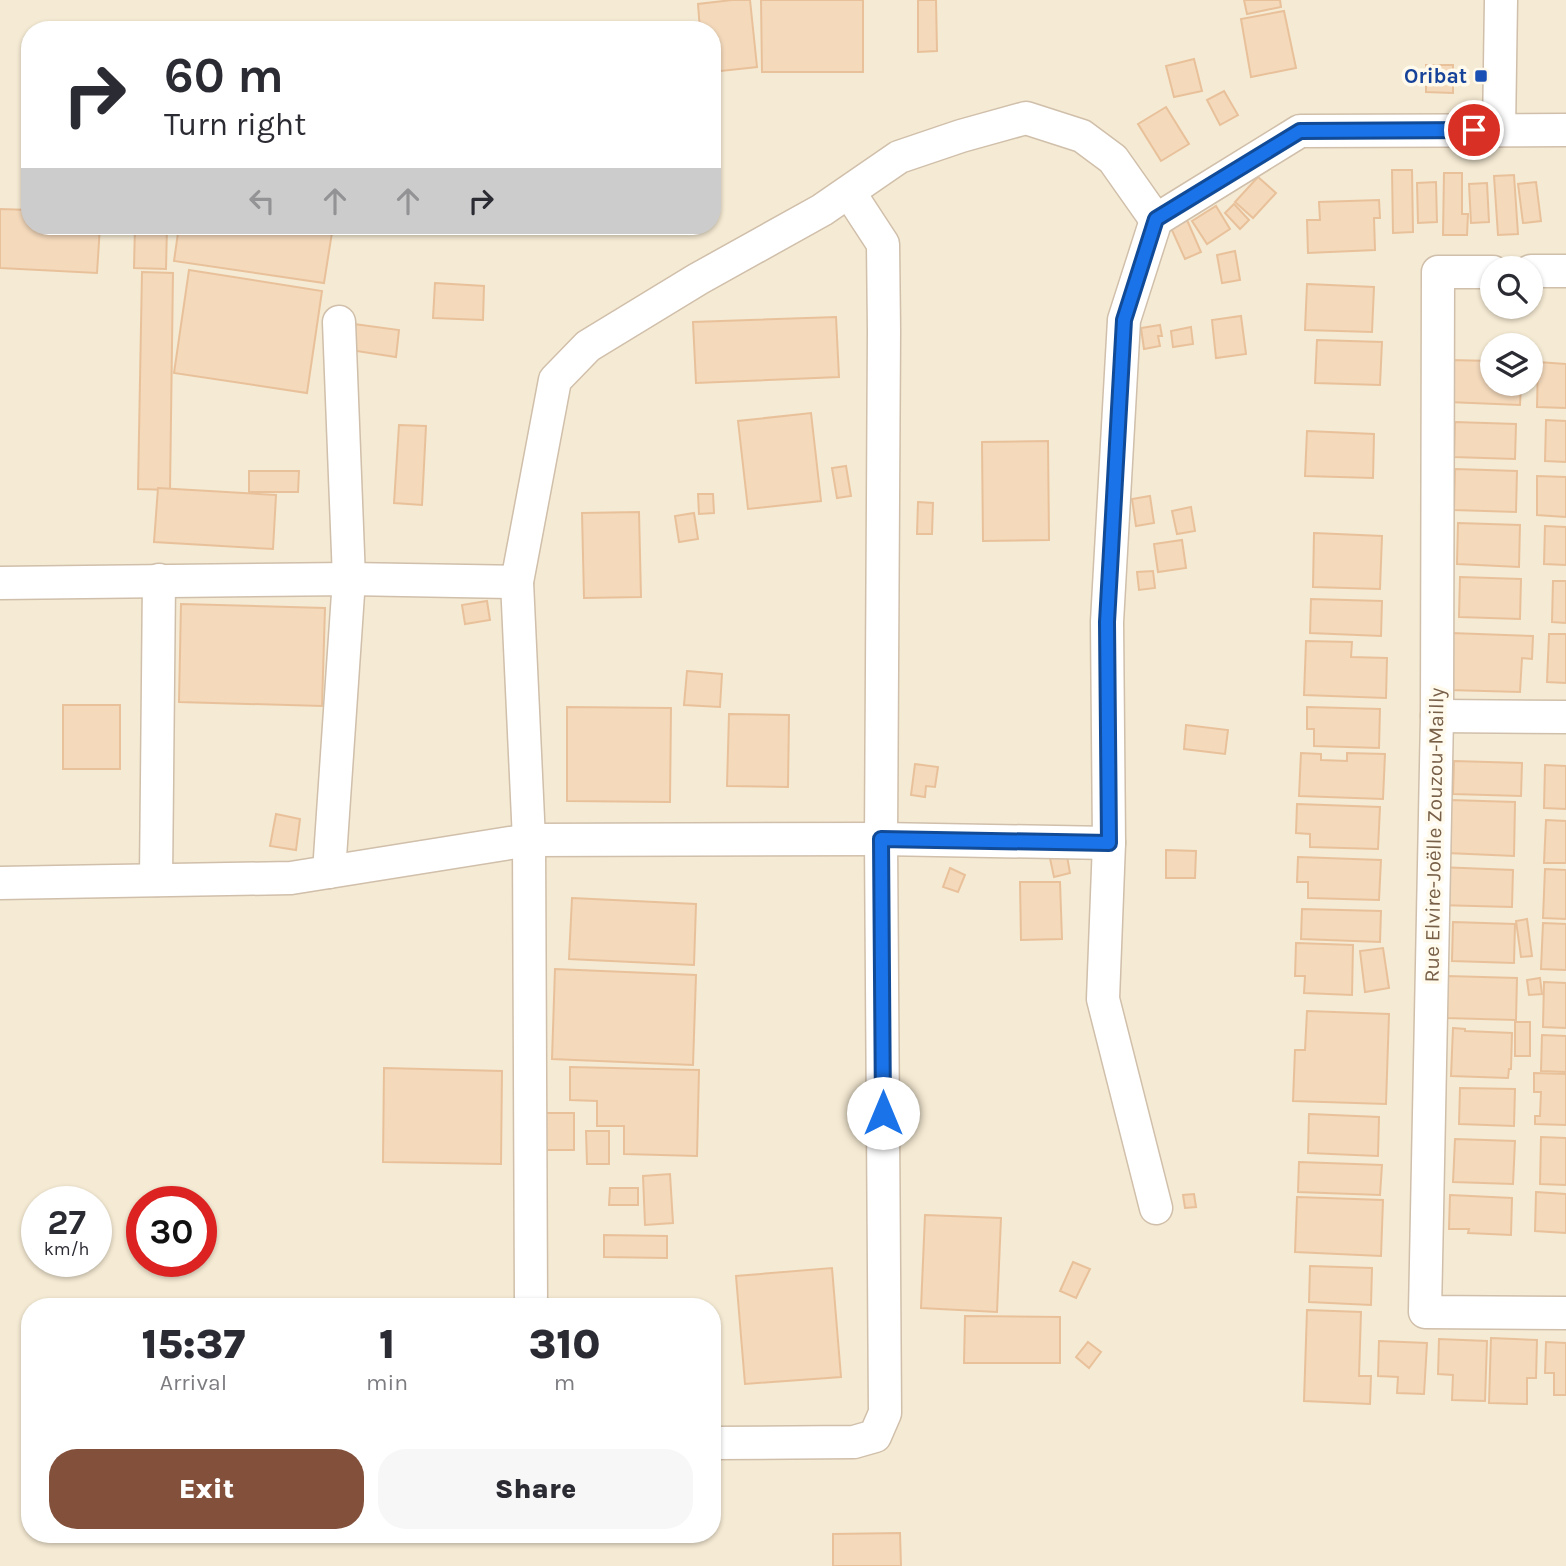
<!DOCTYPE html>
<meta charset="utf-8">
<style>
:root{--surface:#fff;--page:#f7f7f7;--text:#2b2b33;--muted:#7c7c81;--accent:#82503b}
body{margin:0;font-family:Karla,sans-serif;background:var(--page);color:var(--text);height:100vh;display:flex;flex-direction:column;font-size:26px;white-space:nowrap}
*{box-sizing:border-box;margin:0}
p{font-size:23px;color:var(--muted)}
.icon{flex:none;width:38px;height:38px;fill:none;stroke:currentColor;stroke-width:2;stroke-linecap:round;stroke-linejoin:round}
.map{position:relative;flex:1;overflow:hidden}
.panel{position:absolute;left:21px;top:1298px;width:700px;height:245px;display:flex;flex-direction:column;background:var(--surface);border-radius:28px;box-shadow:0 2px 5px #0004}
.panel>*{flex:none}
.top-card{position:absolute;left:21px;top:21px;width:700px;height:214px;border-radius:28px;box-shadow:0 2px 5px #0004;background:#fff;color:var(--text);overflow:hidden}
.fabs{position:absolute;left:1480px;top:256px;display:grid;gap:14px}
.fabs a{display:grid;place-items:center;width:63px;height:63px;border-radius:50%;background:var(--surface);box-shadow:0 2px 5px #0004;font-size:35px}
.speed{position:absolute;left:21px;top:1186px;display:flex;gap:14px;font-size:35px;font-weight:700;text-align:center}
.speed>*{display:grid;place-content:center;width:91px;height:91px;border-radius:50%;background:var(--surface);box-shadow:0 2px 5px #0004;line-height:1}
.speed small{font-size:18px;font-weight:400}
.speed .limit{border:10px solid #d22;background:#fff;color:#111}
.pin{position:absolute;display:grid;place-items:center;width:60px;height:60px;color:#fff;margin:-30px;border:4px solid #fff;border-radius:50%;box-shadow:0 2px 7px #0007}
.me{position:absolute;width:77px;margin:-38px;rotate:0deg;stroke-linejoin:round;filter:drop-shadow(0 0 5px #0008)}
.turn{display:flex;align-items:center;gap:24px;height:147px;padding:0 28px;font-size:32px}
.turn .icon{width:91px;height:91px;stroke-width:2.5}
.turn b{display:block;font-size:49px;line-height:60px}
.lanes{display:flex;align-items:center;height:66px;padding:0 28px;background:#0003;justify-content:center;gap:35px;direction:ltr}
.lanes .off{opacity:.35}
.eta{display:flex;justify-content:space-evenly;align-items:center;height:119px;text-align:center}
.eta b{font-size:42px;font-weight:800;line-height:49px}
.cta{display:flex;gap:14px;margin-top:auto;padding:14px 28px}
.cta a{flex:1;height:80px;border-radius:28px;background:var(--accent);color:#fff;font-size:28px;font-weight:800;line-height:80px;text-align:center}
.cta a+a{background:var(--page);color:var(--text)}
.map>svg:first-child{display:block}
.residential{fill:#f5ead3;fill-rule:evenodd}
.building{fill:#f4d9bb;stroke:#e8c19b;stroke-width:2}
.lines{fill:none;stroke-linecap:round;stroke-linejoin:round}
.minor-casing{stroke:#d0bfaa;stroke-width:35}
.minor{stroke:#fff;stroke-width:32}
.route-casing{stroke:#114b97;stroke-width:18}
.route{stroke:#1a73e8;stroke-width:12}
.transit-dot{fill:#1a4fb4;stroke:#fffaec;stroke-width:2.5}
.labels{text-anchor:middle;stroke-width:7;stroke-linejoin:round;paint-order:stroke}
.transit-label{font-size:21px;font-weight:bold;fill:#164399;stroke:#fffaec;text-anchor:end}
.street-label{font-size:21px;fill:#785f48;stroke:#fffaec}
</style>
<div class="map">
<svg width="1566" height="1566" viewBox="0 0 1566 1566">
<rect width="100%" height="100%" fill="#fdf7e5"/>
<path class="residential" d="M 0,0 L 1566,0 L 1566,1566 L 0,1566 ZM 30,30 L 712,30 L 712,226 L 30,226 ZM 1493,268 L 1531,268 L 1531,306 L 1493,306 ZM 1493,345 L 1531,345 L 1531,383 L 1493,383 ZM 37,1202 L 96,1202 L 96,1262 L 37,1262 ZM 142,1202 L 201,1202 L 201,1262 L 142,1262 ZM 30,1307 L 712,1307 L 712,1535 L 30,1535 Z"/>
<g class="building">
<polygon points="732,0 750,0 757,67 712,72 712,30 700,30 698,4"/>
<polygon points="761,0 863,0 863,72 762,72"/>
<polygon points="918,0 936,0 937,51 918,52"/>
<polygon points="1244,0 1280,0 1281,7 1247,14"/>
<polygon points="1284,11 1296,68 1251,77 1241,19"/>
<polygon points="1194,59 1202,91 1174,97 1166,66"/>
<polygon points="1426,65 1453,65 1453,93 1426,92"/>
<polygon points="1224,91 1238,115 1220,125 1207,100"/>
<polygon points="1166,107 1189,144 1161,161 1138,124"/>
<polygon points="1392,170 1412,170 1413,232 1393,233"/>
<polygon points="1444,173 1462,173 1462,214 1468,214 1467,235 1443,235"/>
<polygon points="1514,175 1518,234 1498,235 1494,176"/>
<polygon points="1258,177 1276,193 1253,218 1235,202"/>
<polygon points="1436,182 1437,222 1418,223 1417,183"/>
<polygon points="1536,182 1541,221 1523,223 1518,184"/>
<polygon points="1487,183 1489,222 1471,223 1469,184"/>
<polygon points="1379,200 1380,218 1374,218 1375,250 1308,253 1307,220 1320,220 1319,202"/>
<polygon points="1234,204 1249,220 1240,229 1225,213"/>
<polygon points="1216,206 1230,229 1207,244 1192,221"/>
<polygon points="0,209 30,210 30,226 100,226 97,273 0,268"/>
<polygon points="1187,220 1201,252 1185,259 1171,228"/>
<polygon points="135,226 167,226 166,269 134,268"/>
<polygon points="179,226 333,226 324,283 174,261"/>
<polygon points="1235,251 1240,280 1222,283 1217,255"/>
<polygon points="189,270 322,291 307,393 174,373"/>
<polygon points="142,272 173,273 170,490 138,489"/>
<polygon points="435,283 484,286 483,320 433,318"/>
<polygon points="1307,284 1374,287 1372,332 1305,330"/>
<polygon points="1241,316 1246,354 1216,358 1212,320"/>
<polygon points="836,317 839,377 696,383 693,322"/>
<polygon points="354,324 399,330 396,357 350,350"/>
<polygon points="1160,325 1162,336 1158,336 1160,346 1144,349 1141,328"/>
<polygon points="1191,327 1193,344 1173,347 1171,331"/>
<polygon points="1317,340 1382,342 1380,385 1315,383"/>
<polygon points="1449,360 1493,361 1493,383 1521,383 1520,405 1448,402"/>
<polygon points="1538,362 1566,364 1566,408 1537,407"/>
<polygon points="811,413 821,501 748,509 738,421"/>
<polygon points="1546,420 1566,421 1566,462 1545,461"/>
<polygon points="1455,422 1516,424 1515,459 1454,457"/>
<polygon points="399,425 426,426 422,505 394,503"/>
<polygon points="1307,431 1374,434 1373,478 1305,476"/>
<polygon points="1048,441 1049,540 983,541 982,442"/>
<polygon points="846,466 851,496 837,498 832,468"/>
<polygon points="1455,469 1517,471 1516,512 1454,510"/>
<polygon points="249,471 299,471 298,492 249,492"/>
<polygon points="1537,476 1566,477 1566,517 1537,515"/>
<polygon points="158,488 276,495 273,549 154,542"/>
<polygon points="698,494 713,494 714,513 699,514"/>
<polygon points="1150,496 1154,523 1136,526 1132,499"/>
<polygon points="918,502 933,503 932,534 917,534"/>
<polygon points="1191,507 1195,531 1177,534 1172,511"/>
<polygon points="639,512 641,597 584,598 582,513"/>
<polygon points="694,513 698,539 679,542 675,516"/>
<polygon points="1458,523 1520,525 1519,567 1457,564"/>
<polygon points="1545,526 1566,527 1566,565 1544,564"/>
<polygon points="1314,533 1382,536 1380,589 1313,587"/>
<polygon points="1182,540 1186,568 1158,572 1154,544"/>
<polygon points="1153,571 1155,588 1139,590 1137,572"/>
<polygon points="1460,577 1521,579 1520,619 1459,617"/>
<polygon points="1553,581 1566,581 1566,623 1552,622"/>
<polygon points="1311,599 1382,601 1381,636 1310,633"/>
<polygon points="487,601 490,620 465,624 462,605"/>
<polygon points="181,604 325,608 322,706 179,702"/>
<polygon points="1451,633 1533,636 1532,659 1522,658 1520,692 1449,690"/>
<polygon points="1549,634 1566,634 1566,683 1547,682"/>
<polygon points="1306,641 1352,642 1351,657 1387,658 1386,698 1304,695"/>
<polygon points="687,671 722,674 720,707 684,705"/>
<rect x="63" y="705" width="57" height="64"/>
<polygon points="567,707 671,708 670,802 567,801"/>
<polygon points="1307,707 1380,709 1379,748 1314,746 1314,729 1307,729"/>
<polygon points="729,714 789,715 788,787 727,786"/>
<polygon points="1186,725 1228,730 1225,754 1184,749"/>
<polygon points="1301,753 1321,754 1321,760 1347,761 1347,753 1385,754 1383,799 1299,796"/>
<polygon points="1454,761 1522,763 1521,796 1453,794"/>
<polygon points="915,764 938,767 935,787 926,786 925,797 911,795"/>
<polygon points="1545,765 1566,766 1566,809 1544,808"/>
<polygon points="1450,800 1515,802 1514,856 1447,853"/>
<polygon points="1297,804 1380,807 1378,849 1310,847 1310,834 1296,833"/>
<polygon points="276,814 300,819 296,850 270,846"/>
<polygon points="1546,820 1566,821 1566,863 1544,863"/>
<polygon points="1065,845 1070,873 1054,877 1048,849"/>
<polygon points="1166,850 1196,851 1195,878 1166,878"/>
<polygon points="1298,857 1381,860 1379,900 1308,898 1308,882 1297,882"/>
<polygon points="1438,867 1513,870 1512,907 1437,905"/>
<polygon points="950,868 965,875 958,892 943,887"/>
<polygon points="1545,869 1566,870 1566,919 1543,918"/>
<polygon points="1020,882 1060,882 1062,939 1021,940"/>
<polygon points="572,898 696,904 694,965 569,959"/>
<polygon points="1302,909 1381,911 1380,942 1301,939"/>
<polygon points="1527,919 1532,956 1521,957 1516,921"/>
<polygon points="1453,922 1515,924 1514,963 1452,961"/>
<polygon points="1543,923 1566,924 1566,970 1541,969"/>
<polygon points="1296,943 1353,945 1352,995 1304,993 1305,976 1295,976"/>
<polygon points="1383,948 1389,988 1365,992 1360,951"/>
<polygon points="555,969 696,975 693,1065 552,1059"/>
<polygon points="1447,976 1517,978 1516,1020 1446,1018"/>
<polygon points="1540,978 1542,994 1529,995 1527,980"/>
<polygon points="1544,982 1566,983 1566,1028 1543,1027"/>
<polygon points="1307,1011 1389,1014 1386,1104 1293,1101 1295,1050 1305,1050"/>
<rect x="1515" y="1022" width="15" height="34"/>
<polygon points="1453,1028 1465,1029 1465,1031 1512,1033 1511,1069 1509,1069 1508,1078 1451,1076"/>
<polygon points="1542,1035 1566,1036 1566,1072 1541,1071"/>
<polygon points="570,1067 699,1070 697,1156 624,1154 624,1126 597,1126 597,1101 570,1100"/>
<polygon points="384,1068 502,1071 501,1164 383,1162"/>
<polygon points="1534,1073 1566,1074 1566,1125 1535,1124 1535,1116 1540,1116 1541,1092 1534,1092"/>
<polygon points="1460,1088 1515,1089 1514,1126 1459,1124"/>
<polygon points="545,1113 574,1113 574,1150 546,1150"/>
<polygon points="1309,1114 1379,1117 1378,1156 1308,1153"/>
<polygon points="586,1131 609,1131 609,1164 587,1164"/>
<polygon points="1541,1137 1566,1138 1566,1185 1540,1184"/>
<polygon points="1455,1139 1515,1141 1513,1184 1453,1182"/>
<polygon points="1299,1162 1382,1165 1380,1195 1298,1192"/>
<polygon points="670,1174 673,1223 645,1225 643,1176"/>
<polygon points="610,1188 638,1188 638,1205 609,1205"/>
<polygon points="1536,1192 1566,1194 1566,1233 1535,1231"/>
<polygon points="1194,1194 1196,1207 1185,1208 1183,1195"/>
<polygon points="1450,1195 1512,1198 1511,1235 1468,1233 1469,1229 1449,1229"/>
<polygon points="1297,1197 1383,1200 1381,1256 1295,1252"/>
<polygon points="925,1215 1001,1218 997,1312 921,1308"/>
<polygon points="604,1235 667,1236 667,1258 604,1257"/>
<polygon points="1073,1262 1090,1269 1076,1298 1060,1291"/>
<polygon points="1310,1266 1372,1268 1371,1305 1309,1302"/>
<polygon points="832,1268 841,1377 745,1384 736,1276"/>
<polygon points="1307,1310 1361,1312 1359,1376 1371,1376 1370,1404 1304,1401"/>
<polygon points="965,1316 1060,1317 1060,1363 964,1363"/>
<polygon points="1491,1338 1537,1340 1536,1378 1527,1378 1527,1404 1489,1403"/>
<polygon points="1439,1339 1487,1341 1485,1401 1452,1400 1453,1375 1438,1374"/>
<polygon points="1379,1341 1427,1343 1424,1394 1397,1393 1398,1377 1378,1376"/>
<polygon points="1088,1342 1101,1352 1089,1368 1076,1357"/>
<polygon points="1546,1342 1566,1343 1566,1395 1554,1395 1554,1373 1545,1373"/>
<polygon points="900,1533 901,1566 833,1566 833,1534"/>
</g>
<g class="lines">
<defs>
<g id="minor">
<polyline points="1499,130 1501,0"/>
<polyline points="1531,271 1566,271"/>
<polyline points="1493,272 1438,272 1437,716 1425,1312 1566,1313"/>
<polyline points="0,583 349,579 517,582"/>
<polyline points="1437,716 1566,717"/>
<polyline points="329,872 349,579 339,322"/>
<polyline points="156,880 159,580"/>
<polyline points="0,883 291,878 529,840 881,839 1109,843"/>
<polyline points="1156,1208 1103,999 1109,843 1107,622 1124,320 1156,220 1300,131 1566,130"/>
<polyline points="531,1307 529,840 517,582 555,380 588,346 698,279 822,210 899,157 961,136 1026,118 1082,136 1113,159 1156,220"/>
<polyline points="712,1443 854,1442 875,1436 885,1413 881,839 884,330 883,244 849,192"/>
</g>
</defs>
<use href="#minor" class="minor-casing"/>
<use href="#minor" class="minor"/>
</g>
<g class="lines">
<defs>
<polyline id="route" points="883,1113 881,839 1109,843 1107,622 1124,320 1156,219 1300,131 1474,130"/>
</defs>
<use href="#route" class="route-casing"/>
<use href="#route" class="route"/>
</g>
<rect class="transit-dot" x="1474" y="69" width="14" height="14" rx="3.5"/>
<g class="labels">
<g class="transit-label">
<text x="1467" y="83">Oribat</text>
</g>
<g class="street-label">
<text transform="translate(1434 835) rotate(-89)" y="7">Rue Elvire-Joëlle Zouzou-Mailly</text>
</g>
</g>
</svg>
<div class="fabs">
<a><svg class="icon" aria-label="search" viewBox="0 0 24 24"><circle cx="10" cy="10" r="6"/><path d="M15 15l6 6"/></svg></a>
<a><svg class="icon" aria-label="layers" viewBox="0 0 24 24"><path d="M12 4l9 5-9 5-9-5zM3 14l9 5 9-5"/></svg></a>
</div>
<div class="speed"><div>27<small>km/h</small></div><div class="limit">30</div></div>
<div class="pin" style="left:1474px;top:130px;background:#d93025"><svg class="icon" aria-label="arrive" viewBox="0 0 24 24"><path d="M6 21V4h12l-3 4 3 4H6"/></svg></div>
<svg class="me" style="left:883px;top:1113px" viewBox="-20 -20 40 40"><circle r="19" fill="#fff"/><path d="M0-13L10 11 0 6-10 11z" fill="#1a73e8"/></svg>
<div class="top-card">
<div class="turn"><svg class="icon" aria-label="right" viewBox="0 0 24 24"><path d="M7 20v-9h11M14 6l5 5-5 5"/></svg><div><b>60 m</b>Turn right</div></div>
<div class="lanes"><svg class="icon off" aria-label="left" viewBox="0 0 24 24"><path d="M17 20v-9H6M10 6l-5 5 5 5"/></svg><svg class="icon off" aria-label="ahead" viewBox="0 0 24 24"><path d="M12 20V5M6 11l6-6 6 6"/></svg><svg class="icon off" aria-label="ahead" viewBox="0 0 24 24"><path d="M12 20V5M6 11l6-6 6 6"/></svg><svg class="icon" aria-label="right" viewBox="0 0 24 24"><path d="M7 20v-9h11M14 6l5 5-5 5"/></svg></div>
</div>
<section class="panel">
<div class="eta">
<div><b>15:37</b><p>Arrival</p></div>
<div><b>1</b><p>min</p></div>
<div><b>310</b><p>m</p></div>
</div>
<div class="cta"><a>Exit</a><a>Share</a></div>
</section>
</div>
